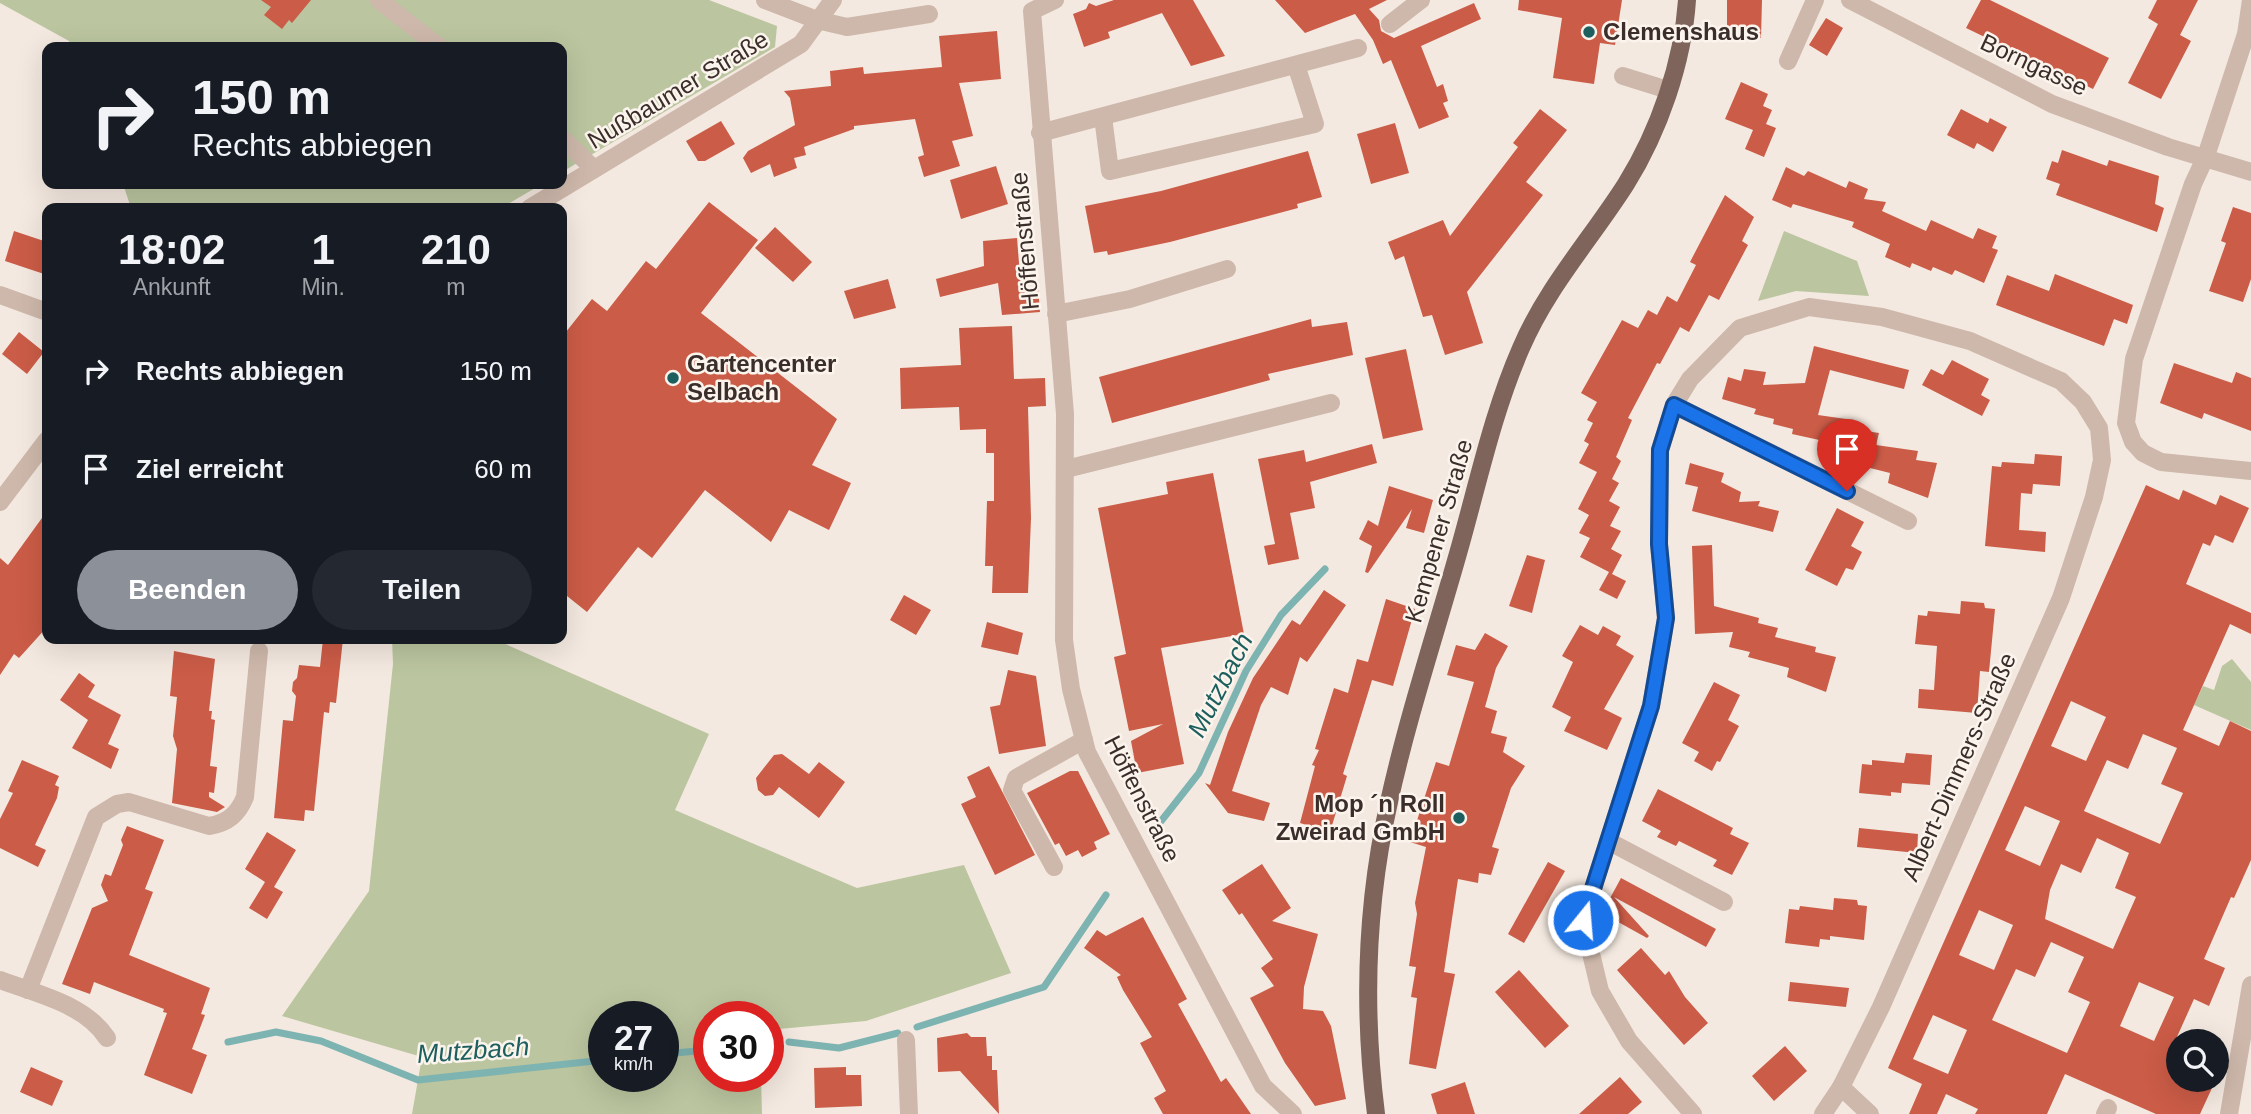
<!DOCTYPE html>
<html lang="de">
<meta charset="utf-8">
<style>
:root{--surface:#171b24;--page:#242831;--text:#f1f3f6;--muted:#9ea1a6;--accent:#8c9099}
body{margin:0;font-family:Arial,sans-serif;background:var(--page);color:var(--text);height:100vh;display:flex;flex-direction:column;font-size:26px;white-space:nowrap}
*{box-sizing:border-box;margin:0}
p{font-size:23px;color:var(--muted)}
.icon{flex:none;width:38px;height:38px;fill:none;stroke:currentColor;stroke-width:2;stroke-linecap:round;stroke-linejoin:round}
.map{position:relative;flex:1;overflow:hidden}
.details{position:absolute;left:42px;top:203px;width:525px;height:441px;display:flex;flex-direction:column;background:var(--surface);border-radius:14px;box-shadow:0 7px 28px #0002}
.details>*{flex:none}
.guide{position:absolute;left:42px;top:42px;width:525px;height:147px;border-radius:14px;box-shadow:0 7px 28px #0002;background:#171b24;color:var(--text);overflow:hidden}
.tools{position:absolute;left:2166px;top:1029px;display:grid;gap:14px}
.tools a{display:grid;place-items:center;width:63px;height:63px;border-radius:50%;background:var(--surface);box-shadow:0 7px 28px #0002;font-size:35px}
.speed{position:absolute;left:588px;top:1001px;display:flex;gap:14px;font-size:35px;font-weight:700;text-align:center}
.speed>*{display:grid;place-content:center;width:91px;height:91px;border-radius:50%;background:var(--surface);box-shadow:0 7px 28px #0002;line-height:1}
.speed small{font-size:18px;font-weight:400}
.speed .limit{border:10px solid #d22;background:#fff;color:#111}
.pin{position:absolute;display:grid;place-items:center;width:60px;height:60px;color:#fff;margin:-72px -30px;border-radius:50% 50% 50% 0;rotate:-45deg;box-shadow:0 0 7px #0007}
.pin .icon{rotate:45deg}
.me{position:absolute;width:77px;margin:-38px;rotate:17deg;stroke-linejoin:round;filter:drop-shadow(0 0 5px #0008)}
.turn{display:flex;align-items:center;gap:24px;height:147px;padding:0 35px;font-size:32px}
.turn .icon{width:91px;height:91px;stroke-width:2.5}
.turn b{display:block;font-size:49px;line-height:60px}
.eta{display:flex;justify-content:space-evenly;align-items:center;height:119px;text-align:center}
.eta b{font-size:42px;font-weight:700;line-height:49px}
.action{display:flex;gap:14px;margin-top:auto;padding:14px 35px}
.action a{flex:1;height:80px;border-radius:42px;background:var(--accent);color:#fff;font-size:28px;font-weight:700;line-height:80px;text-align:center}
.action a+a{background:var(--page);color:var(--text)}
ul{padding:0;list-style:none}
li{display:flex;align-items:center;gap:21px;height:98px;padding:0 35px}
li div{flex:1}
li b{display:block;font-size:26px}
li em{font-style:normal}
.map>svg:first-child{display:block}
.green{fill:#bbc59f;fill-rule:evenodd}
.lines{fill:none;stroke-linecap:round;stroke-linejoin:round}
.stream{stroke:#7db3b1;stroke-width:7}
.building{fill:#cb5c47;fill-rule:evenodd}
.minor{stroke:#ceb8ab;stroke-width:18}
.major{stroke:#7e645b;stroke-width:18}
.route-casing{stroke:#114b97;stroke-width:18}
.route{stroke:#1a73e8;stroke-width:12}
.poi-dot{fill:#1d5f5e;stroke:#fbf4ed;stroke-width:2.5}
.labels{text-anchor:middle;stroke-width:5;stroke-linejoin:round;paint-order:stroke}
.poi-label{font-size:24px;font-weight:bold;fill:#3b2e2a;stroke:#fbf4ed;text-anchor:start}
.street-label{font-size:24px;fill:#3b2e2a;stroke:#fbf4ed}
.water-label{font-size:26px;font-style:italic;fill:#1d5f5e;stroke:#fbf4ed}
</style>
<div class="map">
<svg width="2251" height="1114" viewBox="0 0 2251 1114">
<rect width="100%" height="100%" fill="#f4e9e0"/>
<g class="green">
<polygon points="0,0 709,0 777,26 775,47 562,172 562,47 72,47 69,41 0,3"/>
<polygon points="123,184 542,184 501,208 131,208"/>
<polygon points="1784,231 1857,261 1869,296 1796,291 1758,301"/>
<path d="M 392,639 L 494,639 L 709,734 L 675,810 L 857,888 L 964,865 L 1011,973 L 866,1021 L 768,1030 L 768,1017 L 709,1017 L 709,1076 L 761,1076 L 762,1114 L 412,1114 L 422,1057 L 282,1016 L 369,891 L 393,664 ZM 604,1017 L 663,1017 L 663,1076 L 604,1076 Z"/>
<polygon points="2232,659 2251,682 2251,730 2194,705 2203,686 2214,690 2222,666"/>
</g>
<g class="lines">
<g class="stream">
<polyline points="1158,825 1199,773 1246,671 1281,615 1325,569"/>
<polyline points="917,1027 1044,987 1106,895"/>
<polyline points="228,1042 276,1032 321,1041 418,1080 604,1060"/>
<polyline points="789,1042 839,1048 898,1033"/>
<polyline points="663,1054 709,1050"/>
</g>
</g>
<g class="building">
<polygon points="261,0 311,0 292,23 289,20 282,29 264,15 271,7"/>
<polygon points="1114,0 1193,0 1225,56 1191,66 1162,13 1108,32 1110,38 1084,47 1073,14 1086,9 1089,3 1096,6"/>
<polygon points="1275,0 1387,0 1369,9 1379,20 1381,31 1394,38 1474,3 1481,19 1421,46 1437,87 1443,84 1448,101 1443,103 1449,117 1419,129 1391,60 1383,64 1373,40 1355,14 1305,33"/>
<polygon points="1519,0 1622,0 1615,45 1600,43 1594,84 1553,78 1562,18 1518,10"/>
<polygon points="1727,0 1762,0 1761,38 1727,37"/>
<polygon points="1981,0 1990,0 2109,58 2093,89 1966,28"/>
<polygon points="2157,0 2198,0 2180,35 2191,41 2161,99 2128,83 2158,24 2148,18"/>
<polygon points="1826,18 1843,28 1827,56 1809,45"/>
<polygon points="997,31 1001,79 959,83 973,136 952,141 960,166 924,177 918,157 924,155 915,119 854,126 854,129 804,147 806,155 794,158 797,168 774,177 770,164 751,173 743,158 748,151 795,125 790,98 784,91 831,86 830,71 863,67 864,74 942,67 939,36"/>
<polygon points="1741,82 1768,94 1763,106 1772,110 1766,124 1776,128 1764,157 1745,149 1753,130 1725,119"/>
<polygon points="1540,109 1567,130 1526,182 1543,195 1467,292 1483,343 1445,355 1432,315 1423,317 1404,256 1395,260 1388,242 1443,220 1450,236 1518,147 1513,143"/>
<polygon points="1961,109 1988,123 1990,118 2007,127 1993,152 1977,143 1974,149 1947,135"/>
<polygon points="721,121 735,144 705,161 698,161 686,141"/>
<polygon points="1395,123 1409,173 1371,184 1357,134"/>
<polygon points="2062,150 2107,166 2109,160 2159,176 2155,204 2164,208 2157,232 2056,195 2060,184 2046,179 2052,161 2058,163"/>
<polygon points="1308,151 1322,197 1297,204 1298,208 1170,242 1108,255 1107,251 1094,253 1085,206 1161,191"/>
<polygon points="996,166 1008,204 961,219 950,180"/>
<polygon points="1786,167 1804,176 1808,171 1846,188 1849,181 1868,189 1864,199 1886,202 1882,211 1926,231 1931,220 1973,239 1978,228 1997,236 1992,248 1998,250 1984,283 1955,270 1952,275 1933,267 1931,271 1912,263 1910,268 1885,257 1890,244 1852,227 1854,222 1793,204 1791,208 1772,200"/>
<polygon points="1725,195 1754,217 1742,241 1748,245 1719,300 1709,295 1689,332 1680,327 1660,364 1657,363 1628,418 1632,420 1616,457 1621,461 1612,479 1619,483 1609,501 1620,507 1610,526 1621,531 1611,549 1622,555 1612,574 1626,581 1617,599 1599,590 1609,572 1580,557 1590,538 1579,533 1589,515 1578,509 1597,472 1579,463 1589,444 1584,441 1593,423 1587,420 1597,402 1581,393 1622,320 1638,328 1648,310 1657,315 1667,296 1677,302 1696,265 1690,262"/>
<polygon points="709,202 758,240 701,313 837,419 812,465 851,483 829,530 789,510 771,542 705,490 652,558 638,547 587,612 562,592 562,337 592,299 607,311 646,261 656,269"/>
<polygon points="2233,207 2251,213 2251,279 2243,302 2209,291 2226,243 2221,241"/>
<polygon points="775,227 812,262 793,282 755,248"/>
<polygon points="14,231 47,242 47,275 5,261"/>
<polygon points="1017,238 1021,289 1038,287 1040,312 1002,315 998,283 940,297 936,279 984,266 983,241"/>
<polygon points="2055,274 2133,305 2127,324 2114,319 2104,346 1996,305 2007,275 2049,291"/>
<polygon points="888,279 896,308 854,319 844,291"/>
<polygon points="1311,319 1312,327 1347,322 1353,355 1268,374 1270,380 1112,423 1099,377"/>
<polygon points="1012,326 1014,379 1045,378 1046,406 1028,407 1031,518 1028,593 992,593 993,566 985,566 987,501 994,501 994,453 986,453 986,429 960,430 959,407 901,409 900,368 961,365 959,328"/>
<polygon points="19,332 44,352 27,374 2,354"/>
<polygon points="1814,346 1909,370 1904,389 1830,370 1818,415 1853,420 1860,424 1859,430 1879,433 1876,445 1918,451 1916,460 1937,463 1928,498 1888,483 1890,473 1850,463 1851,458 1830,453 1833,443 1792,434 1793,429 1773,424 1774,419 1754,414 1756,409 1722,399 1728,377 1741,381 1744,369 1766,372 1763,385 1805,383"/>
<polygon points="1406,349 1423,430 1383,439 1365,358"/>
<polygon points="1952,360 1989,379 1981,395 1990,400 1982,416 1922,385 1931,369 1943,375"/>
<polygon points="2174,363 2232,383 2236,372 2251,378 2251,431 2204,413 2202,419 2160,403"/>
<polygon points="1372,444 1377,463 1310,482 1315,508 1290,513 1299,559 1268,565 1264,546 1275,544 1258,459 1304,450 1306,462"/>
<polygon points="2035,454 2062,456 2060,486 2033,484 2032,494 2021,493 2019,530 2046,532 2045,552 1985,546 1992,466 2001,467 2002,462 2034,464"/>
<polygon points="1690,463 1724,473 1721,482 1741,492 1739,502 1760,501 1758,506 1779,511 1773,532 1692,511 1698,487 1685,484"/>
<polygon points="1213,473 1244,634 1161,648 1184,764 1137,773 1131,741 1163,724 1129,731 1114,657 1126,654 1098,508 1168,494 1166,482"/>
<path d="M 2146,485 L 2179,500 L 2183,490 L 2216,505 L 2220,495 L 2249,508 L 2233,543 L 2215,535 L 2210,546 L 2203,543 L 2186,584 L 2251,613 L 2251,634 L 2230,624 L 2183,730 L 2219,746 L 2230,721 L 2251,731 L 2251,860 L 2234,898 L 2231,897 L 2204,959 L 2225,968 L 2209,1006 L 2194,999 L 2172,1048 L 2179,1051 L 2179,1080 L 2195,1080 L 2212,1088 L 2200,1114 L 2156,1114 L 2065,1074 L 2047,1114 L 1975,1114 L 1978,1109 L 1946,1094 L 1937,1114 L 1909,1114 L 1922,1084 L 1888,1068 ZM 2071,701 L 2106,717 L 2086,761 L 2051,746 ZM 2143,734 L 2177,748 L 2161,784 L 2183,793 L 2160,844 L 2084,811 L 2107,760 L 2128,769 ZM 2025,806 L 2060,821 L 2040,866 L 2005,850 ZM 2097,838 L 2129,853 L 2115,888 L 2136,897 L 2113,949 L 2045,919 L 2050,890 L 2061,864 L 2081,873 ZM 1979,910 L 2013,925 L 1994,970 L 1959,955 ZM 2051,942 L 2084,957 L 2068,992 L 2090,1002 L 2067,1053 L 1992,1020 L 2016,969 L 2035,977 ZM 2139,982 L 2174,997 L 2154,1041 L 2120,1026 ZM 1933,1015 L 1967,1030 L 1948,1074 L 1913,1059 Z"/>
<polygon points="1389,486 1433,500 1424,533 1406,528 1412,509 1368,573 1365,572 1372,546 1359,539 1368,520 1378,526"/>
<polygon points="1837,508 1864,522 1851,546 1862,552 1853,570 1846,568 1837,586 1805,570"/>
<polygon points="47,511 47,627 19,658 14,654 0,675 0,558 8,565"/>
<polygon points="1712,545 1714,606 1759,618 1758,623 1778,628 1775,637 1816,647 1815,652 1836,657 1826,692 1787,677 1789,668 1748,657 1750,652 1729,647 1733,632 1695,634 1692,546"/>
<polygon points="1527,555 1545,560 1532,613 1509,606"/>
<polygon points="1324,590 1346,605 1307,662 1300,657 1288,695 1271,687 1261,705 1232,791 1270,803 1264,821 1228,813 1205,783 1210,785 1228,732 1253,678 1292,620 1300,625"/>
<polygon points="904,595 931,610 916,635 890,620"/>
<polygon points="1386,599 1415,609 1393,686 1372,680 1343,774 1347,776 1330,832 1300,823 1315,766 1312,765 1319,750 1315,749 1334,688 1348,693 1357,659 1368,662"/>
<polygon points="1961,601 1984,603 1985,608 1995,609 1989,672 1980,671 1977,713 1918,708 1919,689 1934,690 1937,646 1915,644 1918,615 1927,616 1928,611 1960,614"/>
<polygon points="987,622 1023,633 1018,655 981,647"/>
<polygon points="1580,625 1598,635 1603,626 1621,636 1616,645 1634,656 1604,709 1622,718 1607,750 1564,731 1571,717 1552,707 1573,662 1562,656"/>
<polygon points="1485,633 1508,646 1496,668 1485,707 1497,711 1491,733 1507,737 1503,752 1525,766 1511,788 1492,847 1499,849 1491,875 1479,873 1478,883 1458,879 1444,972 1455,974 1436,1069 1409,1064 1417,998 1411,997 1416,967 1409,966 1417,914 1415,903 1426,847 1410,842 1436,762 1449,766 1474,682 1447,675 1456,645 1475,650"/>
<polygon points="323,639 343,639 336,703 330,702 329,713 324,712 314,811 305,810 304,821 274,818 283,720 293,721 296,696 292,691 293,682 297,678 299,665 320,667"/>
<polygon points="174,651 215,659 209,711 212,711 211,719 215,720 210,766 217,767 214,793 209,792 209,797 225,807 217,812 172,803 177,749 173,736 177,697 170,696"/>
<polygon points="1008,670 1036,676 1046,746 999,754 990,707 1000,705"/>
<polygon points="79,673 95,685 88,697 121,715 108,744 119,749 111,769 72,748 88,720 60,700"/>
<polygon points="1714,682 1740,695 1728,720 1739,726 1720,762 1717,761 1712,771 1694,761 1699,752 1682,743"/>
<polygon points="1906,753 1932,755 1930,785 1902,783 1901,793 1891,792 1891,796 1859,793 1862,764 1872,765 1872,760 1904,763"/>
<polygon points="782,754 809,774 819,762 845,782 819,818 779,787 773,795 765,796 758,790 756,778 774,755"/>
<polygon points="22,760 59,776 55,785 59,787 57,798 35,845 46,850 38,867 0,848 0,819 13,793 8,791"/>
<polygon points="989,766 1035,855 995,875 961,804 976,797 967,777"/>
<polygon points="1070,771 1078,771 1110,834 1094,842 1097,849 1082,857 1078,850 1066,856 1059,843 1055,845 1027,793"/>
<polygon points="1658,789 1733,828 1730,834 1749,843 1732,875 1713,866 1717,860 1679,841 1676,846 1657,837 1661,831 1642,821"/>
<polygon points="127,826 164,840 145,889 153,892 129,955 210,988 201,1014 205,1015 192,1049 207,1055 192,1094 144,1075 167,1013 163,1012 164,1009 94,982 90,994 62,984 92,908 108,901 101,885 105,874 111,876 123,845 121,840"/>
<polygon points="1859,828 1918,834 1917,853 1857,847"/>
<polygon points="267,832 296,850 274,887 283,892 267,919 249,908 265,882 245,869"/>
<polygon points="1548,862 1565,871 1524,943 1508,934"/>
<polygon points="1262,864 1291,908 1272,921 1318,934 1304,987 1303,1009 1323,1011 1331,1026 1346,1099 1315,1106 1285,1063 1250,998 1274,986 1261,968 1273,959 1242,913 1239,915 1222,890"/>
<polygon points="1621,878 1716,929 1706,947 1614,897 1649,936 1647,938 1602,913"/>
<polygon points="1834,898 1857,900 1858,905 1867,906 1864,940 1830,936 1830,940 1820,939 1819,947 1785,943 1789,909 1799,910 1800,906 1833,910"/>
<polygon points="1143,917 1187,999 1178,1004 1221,1082 1226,1078 1251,1114 1163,1114 1154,1098 1166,1091 1140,1043 1152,1037 1123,990 1117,977 1121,975 1084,948 1097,930 1106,936"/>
<polygon points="1641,948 1665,975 1669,971 1685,997 1708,1023 1684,1045 1617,970"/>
<polygon points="1519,970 1569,1026 1545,1048 1495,992"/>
<polygon points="1790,982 1849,988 1846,1007 1788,1001"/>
<polygon points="967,1033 971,1037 986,1037 987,1056 992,1056 992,1070 997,1070 999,1114 960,1071 938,1072 937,1038"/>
<polygon points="1785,1046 1807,1071 1774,1101 1752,1076"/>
<polygon points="31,1067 63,1081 52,1106 20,1092"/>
<polygon points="846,1067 846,1075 861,1075 862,1106 815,1108 814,1068"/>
<polygon points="1620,1077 1642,1102 1628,1114 1579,1114"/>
<polygon points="1465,1082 1475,1114 1437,1114 1431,1094"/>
</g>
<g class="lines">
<g class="minor">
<polyline points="379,0 439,47"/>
<polyline points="765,0 817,20 847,27 929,14"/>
<polyline points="1055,0 1032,11 1065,414 1064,640 1071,689 1087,752 1263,1086 1293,1114"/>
<polyline points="1850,0 2052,104 2168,147 2251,172"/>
<polyline points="2251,0 2246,34 2206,156 2193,184 2134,359 2126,423 2133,442 2143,453 2161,462 2251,471"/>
<polyline points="1390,24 1421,0"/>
<polyline points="1788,61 1815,0"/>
<polyline points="1623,76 1668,90"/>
<polyline points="1103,117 1110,171 1315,124 1296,65"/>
<polyline points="1040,133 1358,48"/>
<polyline points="562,138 594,169"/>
<polyline points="530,208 801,44 833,0"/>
<polyline points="0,295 47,312"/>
<polyline points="1056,314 1130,299 1227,269"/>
<polyline points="1674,405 1908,521"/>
<polyline points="1066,469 1331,403"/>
<polyline points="0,502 47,440"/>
<polyline points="1608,841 1724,902"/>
<polyline points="1054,867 1012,790 1016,778 1084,740"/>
<path d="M 0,980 C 37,994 85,1004 107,1038"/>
<path d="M 28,990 L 96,817 L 117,804 L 129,802 L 209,826 C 228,823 238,814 245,797 L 259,651"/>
<polyline points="906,1040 909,1114"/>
<polyline points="1841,1087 1870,1114"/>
<polyline points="1693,1114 1629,1041 1600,991 1583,920 1651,706 1663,636 1666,618 1659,544 1660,450 1674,405 1690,379 1740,328 1809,307 1882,317 1970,341 2061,381 2083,402 2099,428 2102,460 2094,497 2061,598 1881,1007 1841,1087 1823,1114"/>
<polyline points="2105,1114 2108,1108"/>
<polyline points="2229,1114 2251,985"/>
</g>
<path class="major" d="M 1376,1114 C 1363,1011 1366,904 1389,802 C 1407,720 1434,638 1457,557 C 1477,488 1492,414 1521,348 C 1547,287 1591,239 1626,184 C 1659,131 1683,62 1687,0"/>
</g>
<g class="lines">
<defs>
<polyline id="route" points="1583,920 1651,706 1663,636 1666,618 1659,544 1660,450 1674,405 1847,491"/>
</defs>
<use href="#route" class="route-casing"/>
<use href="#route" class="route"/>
</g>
<g class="poi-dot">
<circle cx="1589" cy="32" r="7"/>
<circle cx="673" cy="378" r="7"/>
<circle cx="1459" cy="818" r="7"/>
</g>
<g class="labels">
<g class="poi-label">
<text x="1603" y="40">Clemenshaus</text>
<text x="687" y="372">Gartencenter<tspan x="687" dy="28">Selbach</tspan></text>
<text x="1445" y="812" text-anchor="end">Mop ´n Roll<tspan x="1445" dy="28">Zweirad GmbH</tspan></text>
</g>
<g class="street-label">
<text transform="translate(2034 65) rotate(25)" y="8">Borngasse</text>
<text transform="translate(678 90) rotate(-31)" y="8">Nußbaumer Straße</text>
<text transform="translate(1025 241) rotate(-95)" y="8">Höffenstraße</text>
<text transform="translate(1439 531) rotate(-74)" y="8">Kempener Straße</text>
<text transform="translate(1959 767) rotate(-66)" y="8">Albert-Dimmers-Straße</text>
<text transform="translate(1142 799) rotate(63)" y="8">Höffenstraße</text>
</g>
<g class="water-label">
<text transform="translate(1220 685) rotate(-63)" y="9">Mutzbach</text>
<text transform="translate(473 1050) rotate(-4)" y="9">Mutzbach</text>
</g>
</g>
</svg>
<div class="tools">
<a><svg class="icon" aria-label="search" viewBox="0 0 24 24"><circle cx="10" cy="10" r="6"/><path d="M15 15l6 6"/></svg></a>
</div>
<div class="speed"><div>27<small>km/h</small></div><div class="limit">30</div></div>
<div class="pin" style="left:1847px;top:491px;background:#d93025"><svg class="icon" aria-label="arrive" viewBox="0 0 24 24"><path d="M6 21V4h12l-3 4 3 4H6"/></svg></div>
<svg class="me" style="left:1583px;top:920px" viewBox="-20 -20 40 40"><circle r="17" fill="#1a73e8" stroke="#fff" stroke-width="3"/><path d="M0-11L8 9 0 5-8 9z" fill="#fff"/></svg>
<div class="guide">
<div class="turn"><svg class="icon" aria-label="right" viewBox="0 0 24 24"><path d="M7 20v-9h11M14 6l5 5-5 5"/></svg><div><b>150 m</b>Rechts abbiegen</div></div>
</div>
<section class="details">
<div class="eta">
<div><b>18:02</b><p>Ankunft</p></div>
<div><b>1</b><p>Min.</p></div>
<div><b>210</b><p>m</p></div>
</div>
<ul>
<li><svg class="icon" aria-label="right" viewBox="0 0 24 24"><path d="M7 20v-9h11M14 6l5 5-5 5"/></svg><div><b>Rechts abbiegen</b></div><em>150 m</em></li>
<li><svg class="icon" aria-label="arrive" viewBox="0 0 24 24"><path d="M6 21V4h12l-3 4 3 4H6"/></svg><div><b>Ziel erreicht</b></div><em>60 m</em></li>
</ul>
<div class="action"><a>Beenden</a><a>Teilen</a></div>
</section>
</div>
